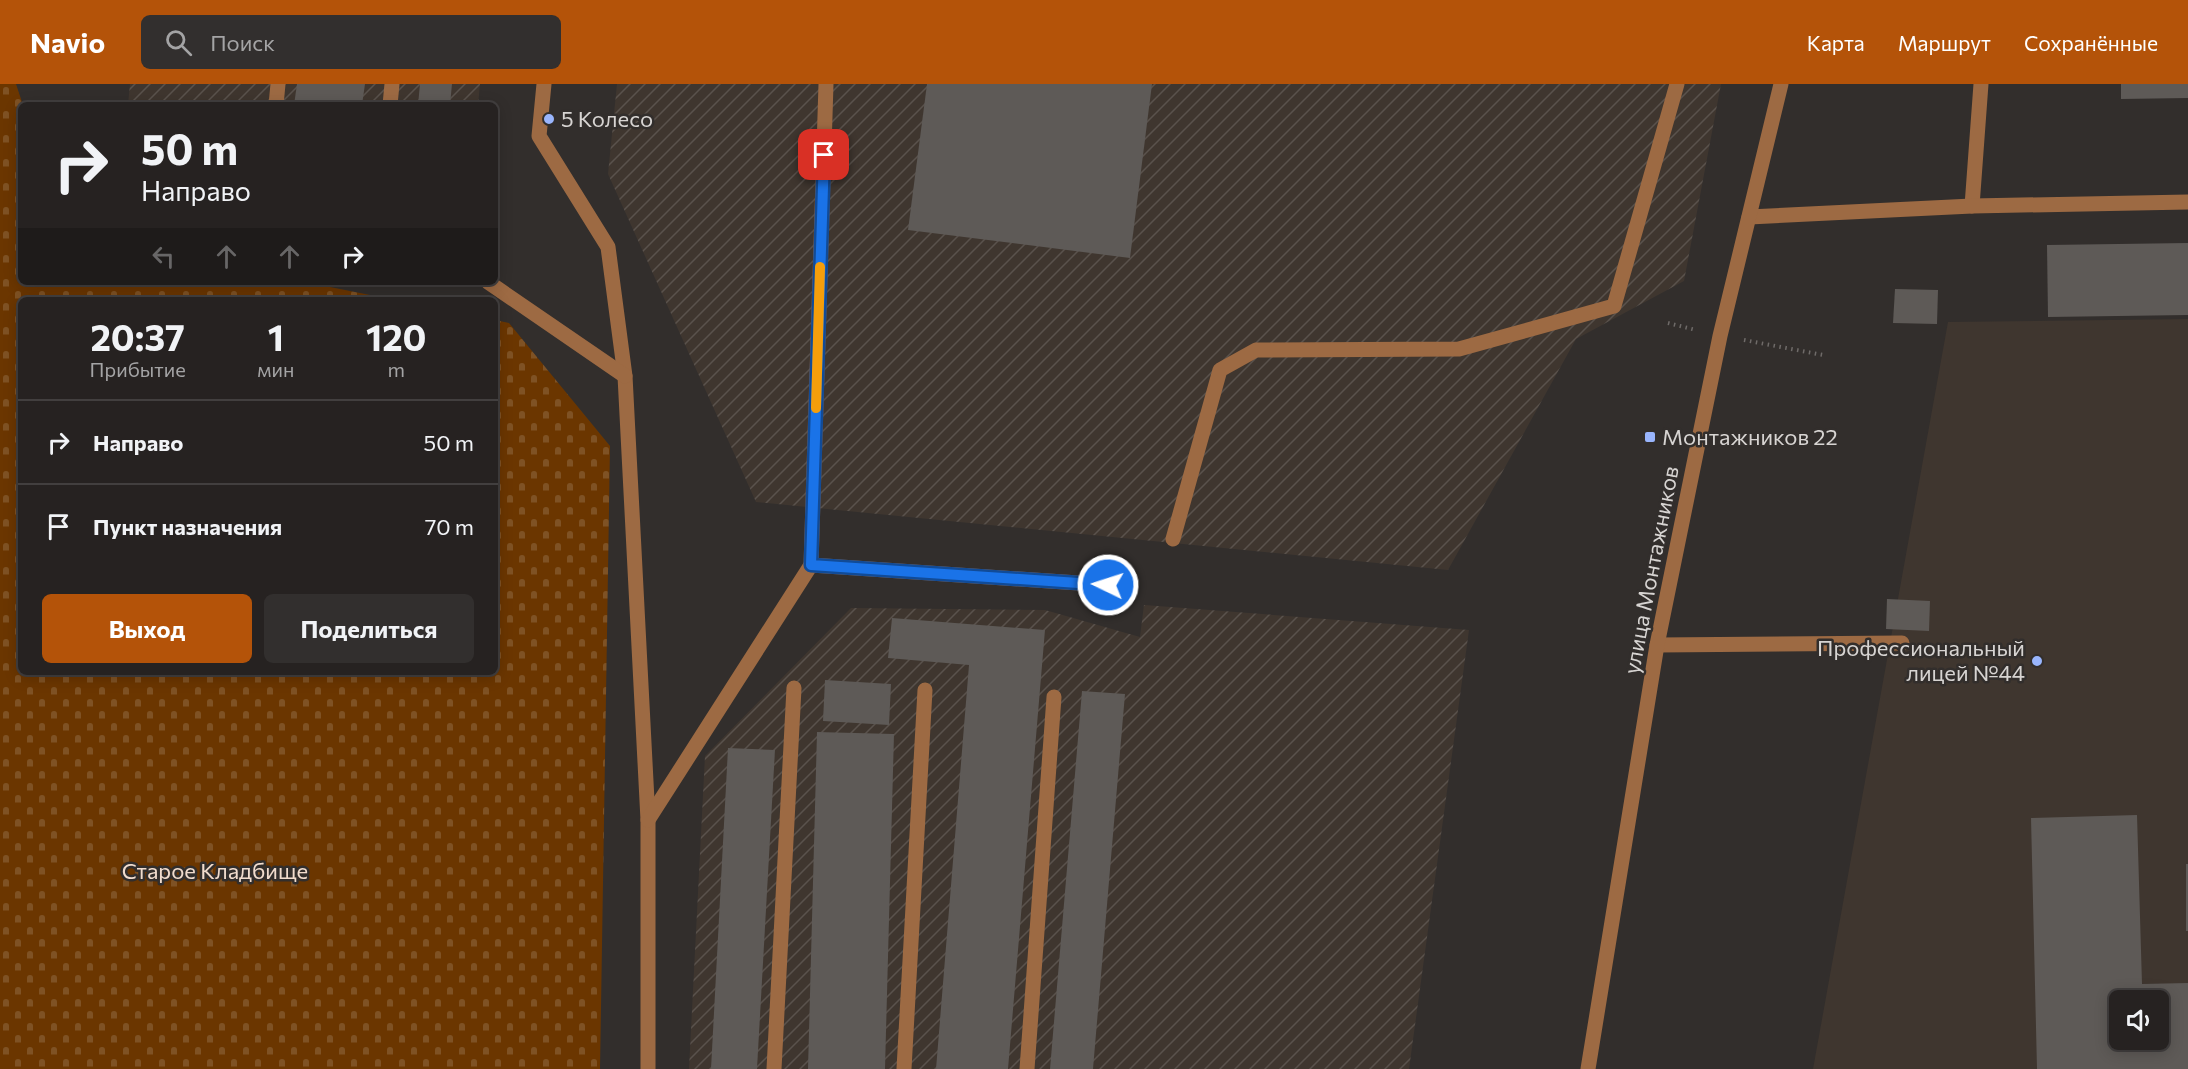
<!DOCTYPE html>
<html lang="ru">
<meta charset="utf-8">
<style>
:root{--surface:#262221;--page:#322f2e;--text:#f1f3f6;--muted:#a4a4a5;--line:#423f3f;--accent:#b45309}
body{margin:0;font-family:Commissioner,sans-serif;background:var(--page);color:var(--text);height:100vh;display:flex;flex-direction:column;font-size:22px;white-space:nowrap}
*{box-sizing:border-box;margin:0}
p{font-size:20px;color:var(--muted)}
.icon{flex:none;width:33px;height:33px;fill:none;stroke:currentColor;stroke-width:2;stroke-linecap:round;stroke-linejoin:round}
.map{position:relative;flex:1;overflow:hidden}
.sheet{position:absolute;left:18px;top:213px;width:480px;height:378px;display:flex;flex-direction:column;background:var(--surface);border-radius:9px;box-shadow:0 3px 15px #0003,0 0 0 2px var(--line)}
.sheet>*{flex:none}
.guide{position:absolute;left:18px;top:18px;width:480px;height:183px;border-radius:9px;box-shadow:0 3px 15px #0003,0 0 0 2px var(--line);background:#262221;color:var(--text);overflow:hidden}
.buttons{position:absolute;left:2109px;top:906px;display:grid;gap:12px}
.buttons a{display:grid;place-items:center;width:60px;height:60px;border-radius:9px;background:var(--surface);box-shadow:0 3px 15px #0003,0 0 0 2px var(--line);font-size:30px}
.pin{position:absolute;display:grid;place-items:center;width:51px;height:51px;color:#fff;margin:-26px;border-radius:12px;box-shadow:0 3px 9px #0006}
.me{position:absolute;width:66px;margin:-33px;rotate:274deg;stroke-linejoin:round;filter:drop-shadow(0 0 4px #0008)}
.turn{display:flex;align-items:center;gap:21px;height:126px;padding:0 24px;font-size:27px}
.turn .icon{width:78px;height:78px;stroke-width:2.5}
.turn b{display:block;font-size:42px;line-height:51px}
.lanes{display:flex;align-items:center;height:57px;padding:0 24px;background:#0003;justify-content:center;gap:30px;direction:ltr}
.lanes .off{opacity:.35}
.eta{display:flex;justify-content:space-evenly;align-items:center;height:102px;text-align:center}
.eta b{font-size:36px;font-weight:700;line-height:42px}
.action{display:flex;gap:12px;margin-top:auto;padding:12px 24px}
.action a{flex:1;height:69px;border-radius:9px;background:var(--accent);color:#fff;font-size:24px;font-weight:700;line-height:69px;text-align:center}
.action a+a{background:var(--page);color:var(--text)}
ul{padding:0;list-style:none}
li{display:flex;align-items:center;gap:18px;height:84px;padding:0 24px;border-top:2px solid var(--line)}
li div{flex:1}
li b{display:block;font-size:22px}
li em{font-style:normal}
header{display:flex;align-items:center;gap:36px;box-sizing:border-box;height:84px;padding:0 30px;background:var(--accent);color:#fff}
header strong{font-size:28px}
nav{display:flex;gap:33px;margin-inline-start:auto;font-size:21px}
.search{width:420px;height:54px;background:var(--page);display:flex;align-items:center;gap:15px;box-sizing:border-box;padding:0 21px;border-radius:9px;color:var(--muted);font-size:22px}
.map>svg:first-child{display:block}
.built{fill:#3f362f;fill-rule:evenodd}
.industrial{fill:url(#industrial-furrows)}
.cemetery{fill:url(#cemetery-stones)}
.building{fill:#5e5a57;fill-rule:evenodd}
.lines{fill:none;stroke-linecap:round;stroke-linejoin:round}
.path{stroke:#6f6b69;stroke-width:4;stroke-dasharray:1.5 4.5;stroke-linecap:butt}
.minor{stroke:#9d6a43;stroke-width:15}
.route-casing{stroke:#114b97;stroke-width:15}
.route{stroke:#1a73e8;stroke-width:10}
.slow{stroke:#f59e0b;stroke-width:10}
.poi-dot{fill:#99b5fd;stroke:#322e2c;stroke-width:2}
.labels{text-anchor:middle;stroke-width:5;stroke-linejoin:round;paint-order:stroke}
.poi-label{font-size:22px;fill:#d7d4d2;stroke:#322e2c;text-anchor:start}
.street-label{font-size:22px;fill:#d7d4d2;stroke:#322e2c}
.park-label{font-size:22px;fill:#f1dccd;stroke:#322e2c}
</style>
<header>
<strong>Navio</strong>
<div class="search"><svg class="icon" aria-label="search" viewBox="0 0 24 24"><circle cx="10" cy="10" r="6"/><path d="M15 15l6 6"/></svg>Поиск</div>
<nav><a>Карта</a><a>Маршрут</a><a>Сохранённые</a></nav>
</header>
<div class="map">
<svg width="2188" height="985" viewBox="0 0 2188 985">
<defs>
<pattern id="industrial-furrows" width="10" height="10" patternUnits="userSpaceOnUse" patternTransform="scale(1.5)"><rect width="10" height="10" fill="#3f362f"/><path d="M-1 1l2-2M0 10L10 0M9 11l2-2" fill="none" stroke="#5a524c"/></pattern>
<pattern id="cemetery-stones" width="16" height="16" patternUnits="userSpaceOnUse" patternTransform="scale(1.5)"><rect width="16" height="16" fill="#6b3600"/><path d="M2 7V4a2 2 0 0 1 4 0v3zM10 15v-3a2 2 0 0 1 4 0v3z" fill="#7f5224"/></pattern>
</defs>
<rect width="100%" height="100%" fill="#322e2c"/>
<path class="built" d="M 2188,235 L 2188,985 L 1813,985 L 1948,238 ZM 2120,916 L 2158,916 L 2158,956 L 2120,956 Z"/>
<g class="industrial">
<polygon points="130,0 480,0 478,21 128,21"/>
<polygon points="617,0 1721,0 1684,197 1576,255 1448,486 756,418 608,90"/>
<polygon points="1144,521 1469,546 1409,985 689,985 705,672 851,524 1045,526 1140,553"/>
</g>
<polygon class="cemetery" points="0,0 16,0 23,21 21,21 21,198 305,198 395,216 21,216 21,588 495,588 495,236 509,239 610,362 600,985 0,985"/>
<g class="building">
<polygon points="297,0 365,0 362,21 294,21"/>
<polygon points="420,0 452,0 450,21 418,21"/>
<polygon points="927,0 1152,0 1130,174 908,146"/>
<polygon points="2121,0 2188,0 2188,14 2121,15"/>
<polygon points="2188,159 2188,231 2048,233 2047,161"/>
<polygon points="1895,205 1938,206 1937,240 1893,239"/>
<polygon points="1887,515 1930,517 1929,547 1886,545"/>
<polygon points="892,534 1045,546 1008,985 936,985 969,581 888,574"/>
<polygon points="825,596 891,600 889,641 823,637"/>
<polygon points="1082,607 1125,610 1093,985 1050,985"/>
<polygon points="817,648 894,650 885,985 808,985"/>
<polygon points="728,664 775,666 757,985 711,985"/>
<path d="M 2137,731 L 2142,900 L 2188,899 L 2188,985 L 2037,985 L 2031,734 ZM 2120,916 L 2158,916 L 2158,956 L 2120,956 Z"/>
<rect x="2186" y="780" width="2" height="67"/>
</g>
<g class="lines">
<g class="path">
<polyline points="1668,239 1696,246"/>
<polyline points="1744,256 1823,271"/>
</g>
<g class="minor">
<polyline points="544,0 539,52 608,163 625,292 648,736 648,985"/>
<polyline points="276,21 278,0"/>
<polyline points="390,21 392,0"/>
<polyline points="1972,122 1981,0"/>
<polyline points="1749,133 1972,122 2188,118"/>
<polyline points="488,198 625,292"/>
<polyline points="1173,455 1220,286 1256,266 1459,265 1614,222 1677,0"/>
<polyline points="811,481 826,0"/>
<polyline points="1657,561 1902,559"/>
<polyline points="648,736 811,481 1108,501"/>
<polyline points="774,985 794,604"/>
<polyline points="904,985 925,606"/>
<polyline points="1027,985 1054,613"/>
<polyline points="1588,985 1657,561 1720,252 1781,0"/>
</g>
</g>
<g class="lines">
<defs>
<polyline id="route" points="824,71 811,481 1108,501"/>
</defs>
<use href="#route" class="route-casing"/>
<use href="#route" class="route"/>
<polyline class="slow" points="816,324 820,183"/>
</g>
<g class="poi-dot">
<circle cx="549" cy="35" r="6"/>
<rect x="1644" y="347" width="12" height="12" rx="3"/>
<circle cx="2037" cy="577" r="6"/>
</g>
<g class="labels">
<g class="poi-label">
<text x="561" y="43">5 Колесо</text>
<text x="1662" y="361">Монтажников 22</text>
<text x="2025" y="572" text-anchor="end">Профессиональный<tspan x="2025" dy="25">лицей №44</tspan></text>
</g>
<g class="street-label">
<text transform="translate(1651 486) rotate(-79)" y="8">улица Монтажников</text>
</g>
<g class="park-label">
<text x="215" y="795">Старое Кладбище</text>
</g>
</g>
</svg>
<div class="buttons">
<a><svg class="icon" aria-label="sound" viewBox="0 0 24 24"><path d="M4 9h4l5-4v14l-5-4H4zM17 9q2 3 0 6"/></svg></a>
</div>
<div class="pin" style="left:824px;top:71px;background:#d93025"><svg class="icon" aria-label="arrive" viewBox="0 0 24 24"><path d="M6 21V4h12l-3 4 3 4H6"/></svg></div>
<svg class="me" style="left:1108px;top:501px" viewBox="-20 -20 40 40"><circle r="17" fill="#1a73e8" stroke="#fff" stroke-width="3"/><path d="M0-11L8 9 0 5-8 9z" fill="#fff"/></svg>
<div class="guide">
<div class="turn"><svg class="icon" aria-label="right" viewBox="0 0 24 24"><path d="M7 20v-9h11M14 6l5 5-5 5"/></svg><div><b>50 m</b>Направо</div></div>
<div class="lanes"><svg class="icon off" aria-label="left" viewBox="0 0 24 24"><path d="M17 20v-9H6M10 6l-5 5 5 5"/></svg><svg class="icon off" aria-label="ahead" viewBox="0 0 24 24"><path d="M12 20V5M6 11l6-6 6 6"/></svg><svg class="icon off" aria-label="ahead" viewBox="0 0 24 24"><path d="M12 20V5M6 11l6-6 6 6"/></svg><svg class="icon" aria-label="right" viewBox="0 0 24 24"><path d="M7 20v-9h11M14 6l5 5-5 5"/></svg></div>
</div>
<section class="sheet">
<div class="eta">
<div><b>20:37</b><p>Прибытие</p></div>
<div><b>1</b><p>мин</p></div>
<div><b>120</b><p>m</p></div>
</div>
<ul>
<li><svg class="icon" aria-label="right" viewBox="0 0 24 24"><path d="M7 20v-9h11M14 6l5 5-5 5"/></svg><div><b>Направо</b></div><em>50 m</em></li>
<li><svg class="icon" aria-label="arrive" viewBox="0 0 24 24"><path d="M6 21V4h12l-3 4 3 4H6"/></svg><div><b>Пункт назначения</b></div><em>70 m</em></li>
</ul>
<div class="action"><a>Выход</a><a>Поделиться</a></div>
</section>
</div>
